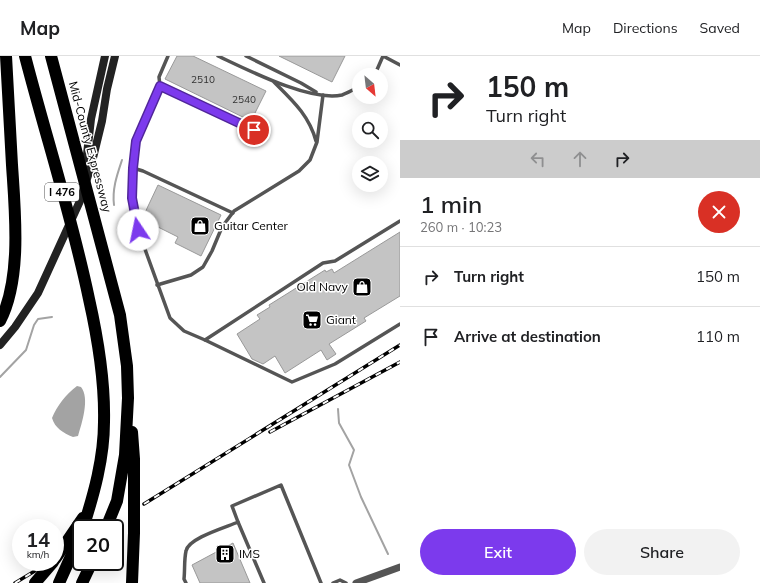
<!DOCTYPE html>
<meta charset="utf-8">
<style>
:root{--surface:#fff;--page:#f2f2f2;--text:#202124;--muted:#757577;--line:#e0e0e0;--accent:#7c3aed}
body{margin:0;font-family:Mulish,sans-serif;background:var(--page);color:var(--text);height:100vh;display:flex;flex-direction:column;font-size:15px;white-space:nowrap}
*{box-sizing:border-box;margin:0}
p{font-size:13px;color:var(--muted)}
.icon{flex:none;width:22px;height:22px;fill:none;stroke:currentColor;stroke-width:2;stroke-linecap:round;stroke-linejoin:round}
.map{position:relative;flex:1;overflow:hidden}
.panel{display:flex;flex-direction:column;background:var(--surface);width:360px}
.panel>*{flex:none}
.hud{background:#fff;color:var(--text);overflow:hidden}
.needle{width:26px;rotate:152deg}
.controls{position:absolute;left:352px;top:12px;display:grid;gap:8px}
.controls a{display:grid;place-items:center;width:36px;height:36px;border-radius:50%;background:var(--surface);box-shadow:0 4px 16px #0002;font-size:20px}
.speed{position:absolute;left:12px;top:463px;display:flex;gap:8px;font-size:20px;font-weight:700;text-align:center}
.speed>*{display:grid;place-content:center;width:52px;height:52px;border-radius:50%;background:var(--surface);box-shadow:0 4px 16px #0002;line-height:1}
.speed small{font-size:10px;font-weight:400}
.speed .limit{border:2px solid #111;border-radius:6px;background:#fff;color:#111}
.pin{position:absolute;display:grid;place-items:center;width:34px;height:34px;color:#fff;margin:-17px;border:2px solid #fff;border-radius:50%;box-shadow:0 1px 4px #0007}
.me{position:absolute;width:44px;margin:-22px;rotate:349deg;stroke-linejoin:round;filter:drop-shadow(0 0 3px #0008)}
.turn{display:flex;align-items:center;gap:14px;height:84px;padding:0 20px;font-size:18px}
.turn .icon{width:52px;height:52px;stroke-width:2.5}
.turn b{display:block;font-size:28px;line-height:34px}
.lanes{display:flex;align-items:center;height:38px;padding:0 20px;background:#0003;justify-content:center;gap:20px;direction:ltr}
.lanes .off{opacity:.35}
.round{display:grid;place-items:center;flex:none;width:42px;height:42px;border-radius:21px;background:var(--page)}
.headline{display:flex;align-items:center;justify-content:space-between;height:68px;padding:0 20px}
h1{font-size:24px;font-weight:600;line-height:30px}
.primary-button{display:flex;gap:8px;margin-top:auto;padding:8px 20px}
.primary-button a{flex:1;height:46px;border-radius:24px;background:var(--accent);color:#fff;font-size:16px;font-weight:600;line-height:46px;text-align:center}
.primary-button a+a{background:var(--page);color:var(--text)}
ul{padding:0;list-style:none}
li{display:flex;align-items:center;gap:12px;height:60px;padding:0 20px;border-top:1px solid var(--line)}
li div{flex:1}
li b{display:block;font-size:15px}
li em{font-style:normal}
header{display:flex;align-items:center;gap:24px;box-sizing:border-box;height:56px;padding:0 20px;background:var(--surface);border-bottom:1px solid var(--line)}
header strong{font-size:19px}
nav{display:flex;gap:22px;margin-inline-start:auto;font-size:14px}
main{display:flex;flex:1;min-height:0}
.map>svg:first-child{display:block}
.water{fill:#a3a3a3}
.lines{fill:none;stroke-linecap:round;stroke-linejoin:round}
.stream{stroke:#a3a3a3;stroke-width:2}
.building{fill:#c4c4c4;stroke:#999}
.service{stroke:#555;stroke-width:3.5}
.minor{stroke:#555;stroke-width:7}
.secondary{stroke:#222;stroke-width:8}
.motorway{stroke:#000;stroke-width:12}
.rail-casing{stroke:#000;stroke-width:3.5}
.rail{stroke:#fff;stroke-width:2;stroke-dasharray:6;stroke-linecap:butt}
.route-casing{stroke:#51269a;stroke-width:10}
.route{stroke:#7c3aed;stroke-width:7}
.labels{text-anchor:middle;stroke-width:3;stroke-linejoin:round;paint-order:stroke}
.number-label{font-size:10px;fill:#313131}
.shield{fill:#fff;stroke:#4c4c4c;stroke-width:1}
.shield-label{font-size:11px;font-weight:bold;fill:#000}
.street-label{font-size:12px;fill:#000;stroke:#fff}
.poi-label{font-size:12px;fill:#000;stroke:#fff;text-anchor:start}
</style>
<header>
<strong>Map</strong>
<nav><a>Map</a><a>Directions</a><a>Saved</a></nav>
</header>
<main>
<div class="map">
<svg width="400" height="527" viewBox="0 0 400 527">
<rect width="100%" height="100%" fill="#fff"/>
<path class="water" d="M 77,330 L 81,331 C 90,342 82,367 78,380 L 73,381 C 63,377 55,372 52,362 C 57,350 66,338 77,330 Z"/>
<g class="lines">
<g class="stream">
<path d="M 114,149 C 112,133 117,119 122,104"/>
<polyline points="0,321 26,294 34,269 38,263 52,261"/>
<polyline points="338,353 339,367 354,394 349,409 361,441 388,498"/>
</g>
</g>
<g class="building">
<polygon points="177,0 193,0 266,35 251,65 165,23"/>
<polygon points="279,0 345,0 332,26"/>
<polygon points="158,129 221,159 201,200 175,187 178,181 142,163"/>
<polygon points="400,176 400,240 364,262 366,265 329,288 336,298 327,304 321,294 285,317 275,300 263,308 252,303 237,278 260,263 257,259 270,251 269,249 325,214 326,216 332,213 334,217"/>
<polygon points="233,487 250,527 200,527 192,509"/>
</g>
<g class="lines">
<g class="service">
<path d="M 218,0 C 248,14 310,46 342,39 C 348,37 354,33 359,31"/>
<polyline points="246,0 301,27 316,36"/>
<polyline points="372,19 376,16 383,0 400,9"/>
<path d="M 274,26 C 292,44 309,59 316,85"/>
<polyline points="160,30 159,21 168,0"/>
<polyline points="254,74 160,30 136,85 132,125 134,155 138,174 170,262 184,275 205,284 323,207 335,205 400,165"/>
<polyline points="133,112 143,115 233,157"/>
<polyline points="157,229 191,219 203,211 212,195 222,171 234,155 299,115 310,104 317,86 323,39"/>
<polyline points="205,284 292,326 335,308 400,268"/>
<polyline points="238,466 264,527"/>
<path d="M 186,527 L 184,523 C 185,514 184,504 186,495 C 188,482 227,471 238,466 L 232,450 L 281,429 L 321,527"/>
<polyline points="333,527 340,524 346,527"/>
</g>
<polyline class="minor" points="356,527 400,511"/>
<g class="secondary">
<polyline points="83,114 87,98 91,63 105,0"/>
<polyline points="0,289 15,271 38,237 80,145 91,110 102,65 107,33 115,0"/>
</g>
<g class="motorway">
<path d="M 25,0 C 46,81 72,161 89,243 C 98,283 105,324 104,366 C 104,402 94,438 83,472"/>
<polyline points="51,0 120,259 127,310 128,342 125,399 117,445 106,472"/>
<path d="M 0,265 C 22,223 15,155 12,109 C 10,73 8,36 6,0"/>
<polyline points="55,503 83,462"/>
<polyline points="35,527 53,506"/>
<polyline points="59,527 81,478"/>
<polyline points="82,527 92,506"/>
<polyline points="132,527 134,477 134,403 132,376"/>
</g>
<defs>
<g id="rail">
<polyline points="270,376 400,306"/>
<polyline points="144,448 400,289"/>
<polyline points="15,527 43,510"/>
</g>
</defs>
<use href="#rail" class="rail-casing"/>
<use href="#rail" class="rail"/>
</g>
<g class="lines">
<defs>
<polyline id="route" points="138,174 132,142 133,112 136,85 160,30 254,74"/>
</defs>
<use href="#route" class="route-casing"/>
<use href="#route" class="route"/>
</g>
<defs>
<symbol id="shop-square" viewBox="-11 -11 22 22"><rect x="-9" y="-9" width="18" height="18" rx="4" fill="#000" stroke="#fff"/><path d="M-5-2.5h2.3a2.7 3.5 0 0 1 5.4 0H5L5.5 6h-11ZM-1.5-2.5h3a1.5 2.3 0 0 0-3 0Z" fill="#fff"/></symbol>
<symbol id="supermarket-square" viewBox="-11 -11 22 22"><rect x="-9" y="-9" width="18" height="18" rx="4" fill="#000" stroke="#fff"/><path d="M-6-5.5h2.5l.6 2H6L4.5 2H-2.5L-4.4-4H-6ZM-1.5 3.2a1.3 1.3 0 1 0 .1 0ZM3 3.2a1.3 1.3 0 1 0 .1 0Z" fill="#fff"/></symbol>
<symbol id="building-square" viewBox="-11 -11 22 22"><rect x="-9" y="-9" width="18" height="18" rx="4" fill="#000" stroke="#fff"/><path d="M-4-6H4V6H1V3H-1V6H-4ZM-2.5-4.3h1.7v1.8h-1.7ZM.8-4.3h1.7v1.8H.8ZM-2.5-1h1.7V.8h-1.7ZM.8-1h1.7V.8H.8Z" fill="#fff"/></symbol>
</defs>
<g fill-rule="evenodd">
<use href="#shop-square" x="189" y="159" width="22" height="22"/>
<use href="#shop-square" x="351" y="220" width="22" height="22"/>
<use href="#supermarket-square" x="301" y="253" width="22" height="22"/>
<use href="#building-square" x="214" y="487" width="22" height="22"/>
</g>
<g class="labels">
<g class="number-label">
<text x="203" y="27">2510</text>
<text x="244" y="47">2540</text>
</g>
<rect class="shield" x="45" y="127" width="34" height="18" rx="3"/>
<g class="shield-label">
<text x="62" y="140">I 476</text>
</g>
<g class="street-label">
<text transform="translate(90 91) rotate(75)" y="4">Mid-County Expressway</text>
</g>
<g class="poi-label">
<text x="214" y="174">Guitar Center</text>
<text x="348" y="235" text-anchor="end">Old Navy</text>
<text x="326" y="268">Giant</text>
<text x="239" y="502">IMS</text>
</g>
</g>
</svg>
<div class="controls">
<a><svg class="needle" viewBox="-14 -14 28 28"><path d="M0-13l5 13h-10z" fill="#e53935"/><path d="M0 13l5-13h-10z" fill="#757577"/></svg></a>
<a><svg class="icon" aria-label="search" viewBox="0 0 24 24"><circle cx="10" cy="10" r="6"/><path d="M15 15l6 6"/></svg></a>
<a><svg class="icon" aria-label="layers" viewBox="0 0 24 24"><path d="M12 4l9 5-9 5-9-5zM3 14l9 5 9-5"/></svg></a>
</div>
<div class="speed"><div>14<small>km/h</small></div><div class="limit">20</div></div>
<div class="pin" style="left:254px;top:74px;background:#d93025"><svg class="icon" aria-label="arrive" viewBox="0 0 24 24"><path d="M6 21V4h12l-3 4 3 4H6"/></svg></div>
<svg class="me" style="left:138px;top:174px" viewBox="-20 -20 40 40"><circle r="19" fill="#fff"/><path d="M0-13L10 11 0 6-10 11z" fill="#7c3aed"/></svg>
</div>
<section class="panel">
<div class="hud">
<div class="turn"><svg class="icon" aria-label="right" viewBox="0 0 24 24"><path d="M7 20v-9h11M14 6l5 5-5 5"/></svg><div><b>150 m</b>Turn right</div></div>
<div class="lanes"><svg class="icon off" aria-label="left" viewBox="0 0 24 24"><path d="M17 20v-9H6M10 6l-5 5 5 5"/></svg><svg class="icon off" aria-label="ahead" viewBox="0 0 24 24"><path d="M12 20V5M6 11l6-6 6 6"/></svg><svg class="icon" aria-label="right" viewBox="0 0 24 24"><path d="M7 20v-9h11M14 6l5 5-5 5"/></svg></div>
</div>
<div class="headline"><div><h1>1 min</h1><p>260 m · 10:23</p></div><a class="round" style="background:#d93025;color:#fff"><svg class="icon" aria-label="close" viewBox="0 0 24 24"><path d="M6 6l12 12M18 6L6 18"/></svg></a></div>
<ul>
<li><svg class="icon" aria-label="right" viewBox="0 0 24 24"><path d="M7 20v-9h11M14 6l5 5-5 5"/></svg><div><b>Turn right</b></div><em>150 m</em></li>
<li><svg class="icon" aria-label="arrive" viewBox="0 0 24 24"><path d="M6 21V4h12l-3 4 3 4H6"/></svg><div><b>Arrive at destination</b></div><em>110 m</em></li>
</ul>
<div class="primary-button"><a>Exit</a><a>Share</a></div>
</section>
</main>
